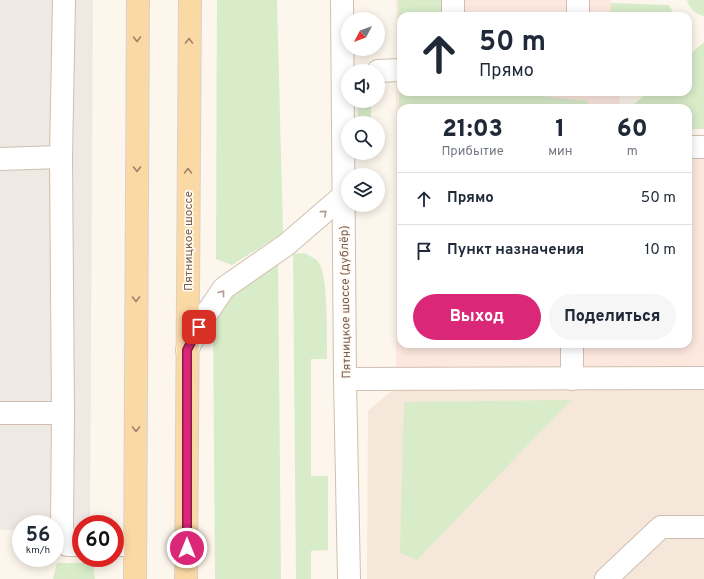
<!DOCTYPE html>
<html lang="ru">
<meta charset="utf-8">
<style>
:root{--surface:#fff;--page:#f6f6f7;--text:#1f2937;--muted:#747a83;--line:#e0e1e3;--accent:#db2777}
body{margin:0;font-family:Overpass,sans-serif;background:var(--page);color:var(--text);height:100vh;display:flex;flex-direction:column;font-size:15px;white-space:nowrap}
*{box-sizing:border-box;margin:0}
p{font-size:13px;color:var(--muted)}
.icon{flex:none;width:22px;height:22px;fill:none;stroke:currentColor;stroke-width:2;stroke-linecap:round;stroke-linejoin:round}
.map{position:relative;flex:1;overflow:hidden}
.drawer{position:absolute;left:397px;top:104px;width:295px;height:244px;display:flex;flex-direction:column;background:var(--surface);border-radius:12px;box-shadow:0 2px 10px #0003}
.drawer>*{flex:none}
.hud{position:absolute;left:397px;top:12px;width:295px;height:84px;border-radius:12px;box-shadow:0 2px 10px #0003;background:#fff;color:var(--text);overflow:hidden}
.needle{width:26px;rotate:229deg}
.fabs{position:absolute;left:341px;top:12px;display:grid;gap:8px}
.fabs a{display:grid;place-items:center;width:44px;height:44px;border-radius:50%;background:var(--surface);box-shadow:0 2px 10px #0003;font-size:20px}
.speed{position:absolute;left:12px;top:515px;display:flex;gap:8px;font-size:20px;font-weight:700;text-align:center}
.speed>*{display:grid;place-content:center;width:52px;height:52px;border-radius:50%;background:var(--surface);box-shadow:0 2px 10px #0003;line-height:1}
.speed small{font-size:10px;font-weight:400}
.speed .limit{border:6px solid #d22;background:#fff;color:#111}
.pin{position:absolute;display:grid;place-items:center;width:34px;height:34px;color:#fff;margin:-17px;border-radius:8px;box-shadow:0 2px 6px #0006}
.me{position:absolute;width:44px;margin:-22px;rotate:0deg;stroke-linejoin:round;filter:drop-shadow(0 0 3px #0008)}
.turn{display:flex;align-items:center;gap:14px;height:84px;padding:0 16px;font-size:18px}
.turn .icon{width:52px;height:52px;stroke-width:2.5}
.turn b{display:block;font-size:28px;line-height:34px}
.eta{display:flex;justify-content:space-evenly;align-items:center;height:68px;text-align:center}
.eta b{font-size:24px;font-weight:800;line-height:28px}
.cta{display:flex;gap:8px;margin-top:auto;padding:8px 16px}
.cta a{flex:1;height:46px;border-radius:24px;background:var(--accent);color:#fff;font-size:16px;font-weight:800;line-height:46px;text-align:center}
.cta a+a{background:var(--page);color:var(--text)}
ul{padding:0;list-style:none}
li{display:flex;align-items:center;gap:12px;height:52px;padding:0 16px;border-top:1px solid var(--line)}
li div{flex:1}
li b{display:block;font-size:15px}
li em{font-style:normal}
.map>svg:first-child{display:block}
.residential{fill:#f5e8da}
.commercial{fill:#fde8e0}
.industrial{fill:#efe9e4}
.green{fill:#d8ecc9}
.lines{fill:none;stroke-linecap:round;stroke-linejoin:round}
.minor-casing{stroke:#d1beb0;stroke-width:24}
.major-casing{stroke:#dad1cd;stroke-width:24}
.minor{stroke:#fff;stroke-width:22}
.major{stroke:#fbd9a5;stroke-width:22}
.oneway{stroke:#a18267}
.oneway2{stroke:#af9d94}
.route-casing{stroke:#8e194d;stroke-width:10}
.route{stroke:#db2777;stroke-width:7}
.labels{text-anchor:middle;stroke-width:3.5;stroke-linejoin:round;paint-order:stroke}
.street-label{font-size:12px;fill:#7a5c4d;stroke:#fffaf3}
</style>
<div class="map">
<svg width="704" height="579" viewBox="0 0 704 579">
<rect width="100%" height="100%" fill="#fdf6ec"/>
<polygon class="residential" points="704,385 704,579 367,579 368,411 396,387"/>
<polygon class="commercial" points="396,0 611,0 611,16 401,16 401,92 619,92 620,108 401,108 401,344 688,344 688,146 704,146 704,385 396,387"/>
<polygon class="industrial" points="0,0 93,0 90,524 81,524 81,530 55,529 55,524 21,524 21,530 0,530"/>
<g class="green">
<polygon points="217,0 277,0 283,233 232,265 216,259"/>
<polygon points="398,0 445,0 445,16 401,16 401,58 399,58"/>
<path d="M 687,0 L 704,0 L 704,16 C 695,14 689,8 687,0 Z"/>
<polygon points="611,3 669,5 675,16 611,16"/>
<polygon points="704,42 704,129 688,129 688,108 630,108 648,92 688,92 688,56"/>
<polygon points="399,80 401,80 401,92 498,92 588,101 589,108 401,108 401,131 399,131"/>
<polygon points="357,101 371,101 371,123 358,123"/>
<path d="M 304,253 C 309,256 316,258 319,263 C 328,274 327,341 327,359 L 311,359 L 311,476 L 328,476 L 328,550 L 311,551 L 311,579 L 296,579 L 293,254 Z"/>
<polygon points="278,260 281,579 215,579 213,313 227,293"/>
<polygon points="571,400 417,560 400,553 404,402"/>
<polygon points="57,563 93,563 95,579 53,579"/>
</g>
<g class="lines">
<defs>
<g id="minor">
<polyline points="64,0 61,157 63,413 62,529 67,545 81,545"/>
<polyline points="342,0 345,379 349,579"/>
<polyline points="453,16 453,0"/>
<polyline points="578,16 578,0"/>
<polyline points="378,71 401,70"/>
<polyline points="688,147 702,147"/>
<polyline points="0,159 61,157"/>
<polyline points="572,344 572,379"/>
<polyline points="187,350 205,316 224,288 286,245 344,195"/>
<polyline points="345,379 704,378"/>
<polyline points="0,413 63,413"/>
<polyline points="115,545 135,545"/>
<polyline points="606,579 661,527 704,527"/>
</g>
<g id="major">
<polyline points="135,579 138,0"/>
<polyline points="186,579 190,0"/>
</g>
</defs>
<use href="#minor" class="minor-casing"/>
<use href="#major" class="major-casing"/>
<use href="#minor" class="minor"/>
<use href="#major" class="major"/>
</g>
<defs><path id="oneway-chevron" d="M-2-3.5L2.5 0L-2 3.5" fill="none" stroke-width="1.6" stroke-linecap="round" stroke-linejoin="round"/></defs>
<g class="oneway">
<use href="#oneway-chevron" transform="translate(137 39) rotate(90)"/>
<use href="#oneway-chevron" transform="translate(189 41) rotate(-90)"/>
<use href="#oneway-chevron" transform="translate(137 169) rotate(90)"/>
<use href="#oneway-chevron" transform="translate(188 171) rotate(-90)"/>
<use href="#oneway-chevron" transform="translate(136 299) rotate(90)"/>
<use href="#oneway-chevron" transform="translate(136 429) rotate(90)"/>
</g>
<g class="oneway2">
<use href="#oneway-chevron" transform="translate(324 213) rotate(-41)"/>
<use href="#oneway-chevron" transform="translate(222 293) rotate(-52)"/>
</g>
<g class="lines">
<defs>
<polyline id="route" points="187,548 187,350 199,327"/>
</defs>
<use href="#route" class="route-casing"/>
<use href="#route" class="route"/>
</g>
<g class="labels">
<g class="street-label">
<text transform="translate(188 241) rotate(-90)" y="4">Пятницкое шоссе</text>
<text transform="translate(345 302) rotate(-91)" y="4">Пятницкое шоссе (дублёр)</text>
</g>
</g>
</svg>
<div class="fabs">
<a><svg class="needle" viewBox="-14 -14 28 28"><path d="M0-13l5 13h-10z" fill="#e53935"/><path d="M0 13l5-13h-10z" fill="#747a83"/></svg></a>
<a><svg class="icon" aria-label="sound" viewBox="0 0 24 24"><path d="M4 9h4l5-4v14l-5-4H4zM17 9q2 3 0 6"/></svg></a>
<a><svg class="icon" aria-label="search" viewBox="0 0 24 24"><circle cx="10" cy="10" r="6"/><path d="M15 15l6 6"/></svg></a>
<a><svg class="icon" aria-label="layers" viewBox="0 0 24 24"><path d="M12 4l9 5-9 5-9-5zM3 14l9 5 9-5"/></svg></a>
</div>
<div class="speed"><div>56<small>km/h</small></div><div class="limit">60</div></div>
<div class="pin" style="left:199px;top:327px;background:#d93025"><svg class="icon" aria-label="arrive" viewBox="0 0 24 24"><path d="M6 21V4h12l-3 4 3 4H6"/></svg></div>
<svg class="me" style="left:187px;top:548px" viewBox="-20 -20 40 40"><circle r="17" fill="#db2777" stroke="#fff" stroke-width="3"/><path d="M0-11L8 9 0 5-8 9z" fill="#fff"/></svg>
<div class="hud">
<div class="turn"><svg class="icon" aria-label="ahead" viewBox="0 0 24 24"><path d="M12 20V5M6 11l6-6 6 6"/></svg><div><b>50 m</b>Прямо</div></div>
</div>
<section class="drawer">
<div class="eta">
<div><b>21:03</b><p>Прибытие</p></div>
<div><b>1</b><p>мин</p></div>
<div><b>60</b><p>m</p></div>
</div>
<ul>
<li><svg class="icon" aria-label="ahead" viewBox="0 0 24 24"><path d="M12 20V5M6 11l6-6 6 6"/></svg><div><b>Прямо</b></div><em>50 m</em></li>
<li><svg class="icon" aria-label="arrive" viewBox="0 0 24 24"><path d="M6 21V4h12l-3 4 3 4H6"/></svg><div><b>Пункт назначения</b></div><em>10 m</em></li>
</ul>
<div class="cta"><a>Выход</a><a>Поделиться</a></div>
</section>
</div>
